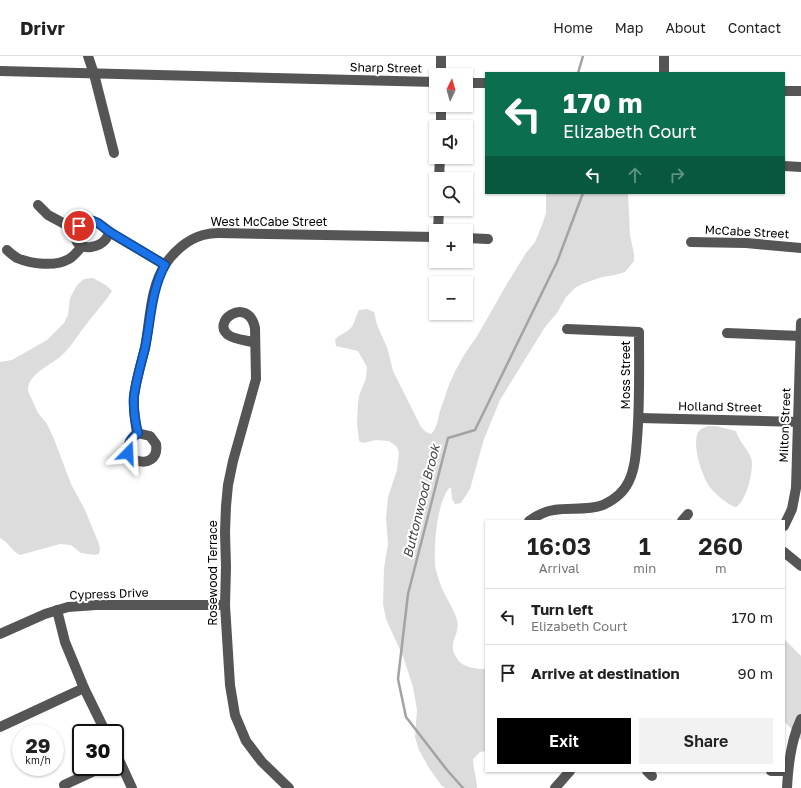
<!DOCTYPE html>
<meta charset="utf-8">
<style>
:root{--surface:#fff;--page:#f2f2f2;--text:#222;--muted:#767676;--line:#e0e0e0;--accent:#000}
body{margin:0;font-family:"Golos Text",sans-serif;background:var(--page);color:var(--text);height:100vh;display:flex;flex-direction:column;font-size:15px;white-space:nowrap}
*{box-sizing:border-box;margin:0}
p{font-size:13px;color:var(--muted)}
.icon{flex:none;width:22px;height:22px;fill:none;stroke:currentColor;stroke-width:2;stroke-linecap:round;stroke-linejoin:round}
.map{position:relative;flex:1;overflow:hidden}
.panel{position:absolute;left:485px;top:464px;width:300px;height:252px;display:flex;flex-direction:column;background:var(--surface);border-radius:0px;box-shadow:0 1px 3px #0004}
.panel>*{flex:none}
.banner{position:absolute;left:485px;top:16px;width:300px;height:122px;border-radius:0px;box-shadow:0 1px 3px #0004;background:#0b6e4f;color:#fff;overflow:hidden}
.needle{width:26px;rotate:5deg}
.buttons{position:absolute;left:429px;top:12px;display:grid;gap:8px}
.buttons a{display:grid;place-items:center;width:44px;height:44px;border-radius:0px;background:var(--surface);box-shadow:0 1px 3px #0004;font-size:20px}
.speed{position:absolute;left:12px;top:668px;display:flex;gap:8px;font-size:20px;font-weight:700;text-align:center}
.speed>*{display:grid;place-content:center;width:52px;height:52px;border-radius:50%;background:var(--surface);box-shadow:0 1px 3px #0004;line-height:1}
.speed small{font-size:10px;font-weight:400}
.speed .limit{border:2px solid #111;border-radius:6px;background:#fff;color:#111}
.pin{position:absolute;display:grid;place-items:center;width:34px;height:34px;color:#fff;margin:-17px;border:2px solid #fff;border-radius:50%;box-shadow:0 1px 4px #0007}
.me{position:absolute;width:44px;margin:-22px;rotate:21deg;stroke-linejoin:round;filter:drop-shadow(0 0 3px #0008)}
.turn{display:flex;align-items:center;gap:14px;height:84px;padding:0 12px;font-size:18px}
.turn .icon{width:52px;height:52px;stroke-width:2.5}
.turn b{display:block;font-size:28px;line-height:34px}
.lanes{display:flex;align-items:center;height:38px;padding:0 12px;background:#0003;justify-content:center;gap:20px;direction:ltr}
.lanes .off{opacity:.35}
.eta{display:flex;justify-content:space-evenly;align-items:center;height:68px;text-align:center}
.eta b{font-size:24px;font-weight:600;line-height:28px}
.action{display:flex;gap:8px;margin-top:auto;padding:8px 12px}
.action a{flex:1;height:46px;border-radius:0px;background:var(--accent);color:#fff;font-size:16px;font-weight:600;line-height:46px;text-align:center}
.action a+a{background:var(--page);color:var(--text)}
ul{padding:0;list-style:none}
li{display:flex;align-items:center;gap:12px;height:56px;padding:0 12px;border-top:1px solid var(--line)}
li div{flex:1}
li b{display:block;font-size:15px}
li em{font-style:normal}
header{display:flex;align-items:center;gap:24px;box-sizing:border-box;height:56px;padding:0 20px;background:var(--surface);border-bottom:1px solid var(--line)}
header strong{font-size:19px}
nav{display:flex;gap:22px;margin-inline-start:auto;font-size:14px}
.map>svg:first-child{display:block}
.green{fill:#dcdcdc}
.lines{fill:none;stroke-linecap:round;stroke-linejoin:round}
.stream{stroke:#a3a3a3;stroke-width:2.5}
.minor{stroke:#555;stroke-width:10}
.route-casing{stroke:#114b97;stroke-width:10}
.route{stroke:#1a73e8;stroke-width:7}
.labels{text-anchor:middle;stroke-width:4;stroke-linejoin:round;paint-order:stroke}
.street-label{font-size:12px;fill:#000;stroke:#fff}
.water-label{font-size:13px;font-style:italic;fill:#444;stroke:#fff}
</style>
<header>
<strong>Drivr</strong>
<nav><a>Home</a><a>Map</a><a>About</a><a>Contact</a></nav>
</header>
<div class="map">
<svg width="801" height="732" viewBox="0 0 801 732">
<rect width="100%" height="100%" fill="#fff"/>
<g class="green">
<path d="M 546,137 L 628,137 L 630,179 L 634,198 L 634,205 L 625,216 L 615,219 L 602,221 L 582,228 L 575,232 L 566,241 L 557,257 L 545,271 L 500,344 L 484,383 L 470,433 L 461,447 L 455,448 L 452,443 L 451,432 L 449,432 C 437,448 434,486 435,506 C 435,513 438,521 440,527 C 444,540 453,550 457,564 C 461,580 445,587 458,604 C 464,612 477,613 486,613 L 486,695 L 480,696 L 473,703 C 473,713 477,722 477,732 L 445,732 L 441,729 L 429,712 L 419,694 L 415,681 L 417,654 L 413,631 L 404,603 L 386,563 L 383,548 L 384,512 L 388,488 L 386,462 L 388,441 L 397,414 L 399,397 L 397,391 L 389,385 L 376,384 L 363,387 L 359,385 L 357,367 L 358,347 L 359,340 L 366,322 L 367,311 L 358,295 L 336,290 L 335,284 C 339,278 346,277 351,272 C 355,267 356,259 359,254 L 367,253 L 374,256 L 377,269 L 387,291 L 393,315 L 421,371 L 426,376 L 431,378 C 437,373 438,362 440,355 C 442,349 445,341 447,334 C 454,316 464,297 476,282 L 508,226 L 526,197 L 535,186 L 542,169 L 546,157 Z"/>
<path d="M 93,222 C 100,226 106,228 112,235 L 108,241 C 101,251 92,260 85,270 C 77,280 71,291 61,300 C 51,309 27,318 28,335 L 38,357 L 47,368 L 54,383 L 71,428 L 85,454 L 99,488 L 100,493 L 99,498 L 95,499 L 81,497 L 71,489 L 60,488 L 20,499 C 11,495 9,486 0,482 L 0,306 L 12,304 L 47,284 L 64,267 L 68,259 L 70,242 L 77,229 L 84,223 Z"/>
<path d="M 708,370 L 716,370 L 736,375 C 739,386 748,393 751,402 C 755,412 746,446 736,451 C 729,450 714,437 709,430 C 702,419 693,392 697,379 C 698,374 704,371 708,370 Z"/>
<path d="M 784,583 L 801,600 L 801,684 C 796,677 790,672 784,665 Z"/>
</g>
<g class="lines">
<g class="stream">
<polyline points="578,17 583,0"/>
<polyline points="463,732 447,714 406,661 398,623 408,538 448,382 475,374 557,206 583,137"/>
</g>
<g class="minor">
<polyline points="88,0 94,18 114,97"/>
<polyline points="441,0 441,19"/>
<polyline points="0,15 436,26"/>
<polyline points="664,17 664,0"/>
<polyline points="466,27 486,27"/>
<polyline points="784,35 801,35"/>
<polyline points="441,71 441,49"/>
<polyline points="784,110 801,111"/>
<polyline points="439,123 440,101"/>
<polyline points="38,149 48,159 76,174"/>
<polyline points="438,175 439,153"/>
<path d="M 110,176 C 108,179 107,182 105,184 C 99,191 83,195 77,186 C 70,176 82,162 93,165 C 100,167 105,173 111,177 C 129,188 147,198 165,209"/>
<polyline points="466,182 488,183"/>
<polyline points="691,186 746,187 801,192"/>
<path d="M 7,194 C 10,197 14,200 17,202 C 31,208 55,211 69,203 C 74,200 78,195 82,190"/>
<polyline points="727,277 801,280"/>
<path d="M 255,287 C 247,284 237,284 230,280 C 208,267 248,238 255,272 L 256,323 L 233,405 L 228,429 L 226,450 L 225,476 L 226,511 L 225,549 L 230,629 L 235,659 L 246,685 L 262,706 L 289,732"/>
<polyline points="639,362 801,366"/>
<path d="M 137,377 L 150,380 L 156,388 C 161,419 107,405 137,377 C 135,365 133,353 134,340 C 136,324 141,308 145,292 C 150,266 150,231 165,209 C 173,196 188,183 203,179 C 207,178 213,177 218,177 L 436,181"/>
<path d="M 529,465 C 536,460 546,455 554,454 C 570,451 586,455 603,449 C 614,444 624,436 629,425 C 635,412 636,397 637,383 C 640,347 639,311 639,276 L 567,273"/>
<polyline points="682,465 688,458"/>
<polyline points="784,470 792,453 796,432 801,267"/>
<polyline points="784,496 801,510"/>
<polyline points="57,554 65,586 84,632 106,677"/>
<polyline points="0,578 45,558 68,551 96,549 225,549"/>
<polyline points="0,671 84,632"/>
<polyline points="115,695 132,732"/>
<polyline points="647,715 652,720"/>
<polyline points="771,715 788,715"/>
<polyline points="64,729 103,711"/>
<polyline points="555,732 570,715"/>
<path d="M 787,732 C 788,710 791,684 801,663"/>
</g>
</g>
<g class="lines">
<defs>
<path id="route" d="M 79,170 L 83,166 L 90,164 L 98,167 L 110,176 L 165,209 C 151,235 151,263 145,292 C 141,308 136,324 134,340 C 133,353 135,365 138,377 C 131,383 127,387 128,397"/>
</defs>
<use href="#route" class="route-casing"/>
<use href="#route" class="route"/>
</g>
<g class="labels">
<g class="street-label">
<text transform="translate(386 12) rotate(1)" y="4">Sharp Street</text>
<text x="269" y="170">West McCabe Street</text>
<text transform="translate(747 176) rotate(3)" y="4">McCabe Street</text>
<text transform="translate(626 319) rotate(-90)" y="4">Moss Street</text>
<text transform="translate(720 351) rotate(1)" y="4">Holland Street</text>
<text transform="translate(785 369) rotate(-88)" y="4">Milton Street</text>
<text transform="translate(213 517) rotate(-90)" y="4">Rosewood Terrace</text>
<text transform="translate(109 538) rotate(-2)" y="4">Cypress Drive</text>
</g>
<g class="water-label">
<text transform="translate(421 445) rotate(-76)" y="5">Buttonwood Brook</text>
</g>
</g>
</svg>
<div class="buttons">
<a><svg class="needle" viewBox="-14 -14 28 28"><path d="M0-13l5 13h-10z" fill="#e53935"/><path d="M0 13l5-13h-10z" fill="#767676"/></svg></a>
<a><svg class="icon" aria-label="sound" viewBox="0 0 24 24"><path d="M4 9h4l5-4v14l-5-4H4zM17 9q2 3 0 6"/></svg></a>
<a><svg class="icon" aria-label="search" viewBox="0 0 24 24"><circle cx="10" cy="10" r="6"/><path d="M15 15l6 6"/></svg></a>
<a>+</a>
<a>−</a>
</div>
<div class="speed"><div>29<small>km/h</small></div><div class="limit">30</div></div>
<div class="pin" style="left:79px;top:170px;background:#d93025"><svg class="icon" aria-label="arrive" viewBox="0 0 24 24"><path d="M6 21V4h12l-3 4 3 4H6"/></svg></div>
<svg class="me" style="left:128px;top:397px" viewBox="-20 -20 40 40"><path d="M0-17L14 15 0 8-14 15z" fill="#1a73e8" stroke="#fff" stroke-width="4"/></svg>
<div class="banner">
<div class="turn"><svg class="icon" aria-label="left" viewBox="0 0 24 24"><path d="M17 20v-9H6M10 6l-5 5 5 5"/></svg><div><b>170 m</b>Elizabeth Court</div></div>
<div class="lanes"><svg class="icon" aria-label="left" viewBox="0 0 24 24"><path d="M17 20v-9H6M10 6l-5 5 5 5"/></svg><svg class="icon off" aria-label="ahead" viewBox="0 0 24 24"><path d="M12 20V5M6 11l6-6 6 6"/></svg><svg class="icon off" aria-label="right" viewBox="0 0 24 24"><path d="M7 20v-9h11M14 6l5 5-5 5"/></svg></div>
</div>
<section class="panel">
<div class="eta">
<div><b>16:03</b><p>Arrival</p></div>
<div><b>1</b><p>min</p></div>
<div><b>260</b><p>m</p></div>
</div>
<ul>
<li><svg class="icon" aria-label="left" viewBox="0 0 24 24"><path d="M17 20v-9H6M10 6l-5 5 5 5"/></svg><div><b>Turn left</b><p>Elizabeth Court</p></div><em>170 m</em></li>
<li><svg class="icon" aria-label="arrive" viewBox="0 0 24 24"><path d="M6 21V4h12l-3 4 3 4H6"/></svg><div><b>Arrive at destination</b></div><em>90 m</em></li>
</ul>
<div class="action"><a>Exit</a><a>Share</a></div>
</section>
</div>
